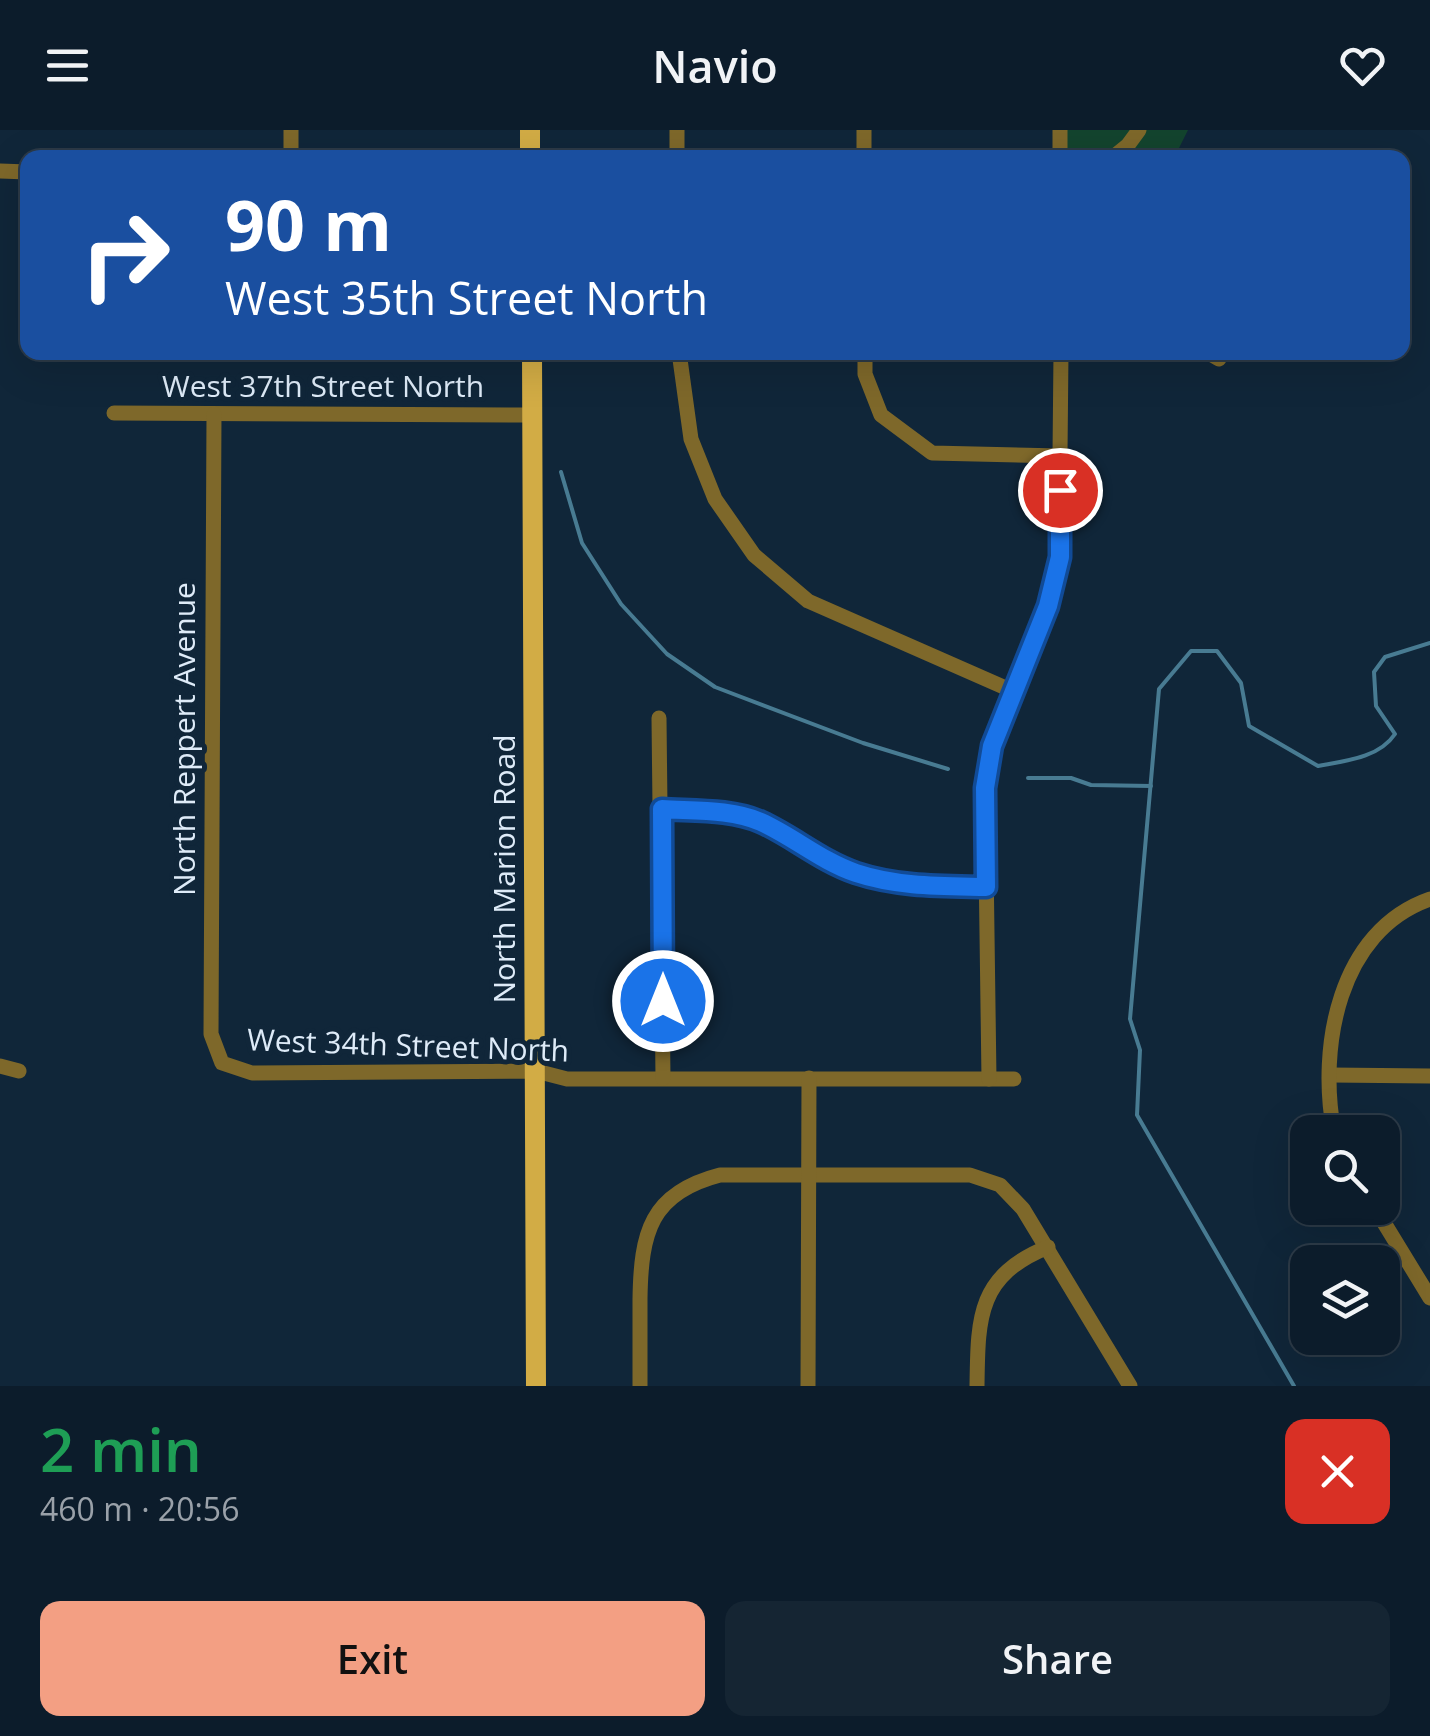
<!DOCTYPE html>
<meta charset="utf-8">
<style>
:root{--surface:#0c1c2b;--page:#152533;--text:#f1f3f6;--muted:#9aa1a9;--line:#2c3a47;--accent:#f39f83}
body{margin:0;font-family:"Open Sans",sans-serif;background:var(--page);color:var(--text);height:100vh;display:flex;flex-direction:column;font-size:38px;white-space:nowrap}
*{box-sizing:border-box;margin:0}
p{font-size:32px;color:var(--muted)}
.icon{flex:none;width:55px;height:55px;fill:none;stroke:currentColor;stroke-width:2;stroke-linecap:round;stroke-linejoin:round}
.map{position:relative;height:1256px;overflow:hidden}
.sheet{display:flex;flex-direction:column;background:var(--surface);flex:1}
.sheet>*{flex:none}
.guide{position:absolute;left:20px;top:20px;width:1390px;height:210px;border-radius:20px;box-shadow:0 10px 40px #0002,0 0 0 2px var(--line);background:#1a4fa0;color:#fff;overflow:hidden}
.tools{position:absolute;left:1290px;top:985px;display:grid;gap:20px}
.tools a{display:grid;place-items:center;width:110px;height:110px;border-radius:20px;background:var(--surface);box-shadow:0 10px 40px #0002,0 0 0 2px var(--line);font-size:50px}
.pin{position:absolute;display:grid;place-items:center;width:85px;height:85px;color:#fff;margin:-42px;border:5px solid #fff;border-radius:50%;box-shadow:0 2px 10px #0007}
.me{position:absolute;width:110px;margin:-55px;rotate:0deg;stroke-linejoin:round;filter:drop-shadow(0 0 8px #0008)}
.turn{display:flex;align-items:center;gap:35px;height:210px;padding:0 40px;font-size:45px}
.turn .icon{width:130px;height:130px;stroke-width:2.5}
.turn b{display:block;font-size:70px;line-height:85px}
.round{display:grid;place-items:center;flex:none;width:105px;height:105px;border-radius:20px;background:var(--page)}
.overview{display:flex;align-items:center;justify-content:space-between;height:170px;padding:0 40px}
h1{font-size:60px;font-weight:600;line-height:75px;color:#1e9e55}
.cta{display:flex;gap:20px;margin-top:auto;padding:20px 40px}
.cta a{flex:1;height:115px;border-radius:20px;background:var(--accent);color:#111;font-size:40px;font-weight:600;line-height:115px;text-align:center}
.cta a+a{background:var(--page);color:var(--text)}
header{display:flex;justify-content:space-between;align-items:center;height:130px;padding:0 40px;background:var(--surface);font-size:45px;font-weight:600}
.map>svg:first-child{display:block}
.green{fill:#13442e}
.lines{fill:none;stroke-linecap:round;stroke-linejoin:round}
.stream{stroke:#487b92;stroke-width:4}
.minor{stroke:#7e682a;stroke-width:15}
.major{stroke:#d2ac45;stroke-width:20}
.route-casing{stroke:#114b97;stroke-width:25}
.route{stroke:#1a73e8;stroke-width:18}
.labels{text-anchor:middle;stroke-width:10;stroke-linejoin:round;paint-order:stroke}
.street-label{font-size:30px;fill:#deebf8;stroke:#102639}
</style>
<header><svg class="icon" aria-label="menu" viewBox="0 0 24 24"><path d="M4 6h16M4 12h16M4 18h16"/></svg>Navio<svg class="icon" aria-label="heart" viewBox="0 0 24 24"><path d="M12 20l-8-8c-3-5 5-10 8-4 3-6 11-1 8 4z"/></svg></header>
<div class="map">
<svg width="1430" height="1256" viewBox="0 0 1430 1256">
<rect width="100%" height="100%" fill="#102639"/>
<polygon class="green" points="1060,0 1188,0 1174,28 1060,27"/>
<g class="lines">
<g class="stream">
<polyline points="561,342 582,413 621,474 667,524 715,557 863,613 948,639"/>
<polyline points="1028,648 1071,648 1091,655 1151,656"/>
<path d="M 1294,1256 L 1137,985 L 1140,920 L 1130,889 L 1159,559 L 1191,521 L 1217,521 L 1241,553 L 1249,596 L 1318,636 C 1345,631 1379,628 1395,604 L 1376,576 L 1374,542 L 1385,527 L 1430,513"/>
</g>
<g class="minor">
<polyline points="291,0 291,28"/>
<polyline points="864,0 864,28"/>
<polyline points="677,28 677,0"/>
<polyline points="1060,28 1060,0"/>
<polyline points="1112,28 1128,15 1139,0"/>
<polyline points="0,41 28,42"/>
<polyline points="679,222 691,309 715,369 754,425 808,471 1015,562"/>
<polyline points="865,222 865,244 881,285 932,323 1060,326"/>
<polyline points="1207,222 1219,229"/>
<polyline points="114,283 532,285"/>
<polyline points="214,284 211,904 222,933 252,943 536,941 567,949 1014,949"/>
<polyline points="659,588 663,948"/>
<path d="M 662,679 C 694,681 732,679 761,692 C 794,707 821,731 856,743 C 897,757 943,757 986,757"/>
<polyline points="0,936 19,941"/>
<polyline points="1331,945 1430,946"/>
<polyline points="989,949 985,658 992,616 1049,476 1059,427 1061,222"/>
<path d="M 1334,1002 C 1318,918 1338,801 1430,769"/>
<polyline points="1375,1078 1430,1168"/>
<path d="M 640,1256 C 640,1227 640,1198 640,1169 C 641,1103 650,1063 720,1045 L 970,1045 L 1000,1055 L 1023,1079 L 1130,1256"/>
<polyline points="808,1256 809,948"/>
<path d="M 977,1256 C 978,1188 977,1146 1048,1117"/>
</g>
<g class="major">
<polyline points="530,0 530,28"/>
<polyline points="532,222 536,1256"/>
</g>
</g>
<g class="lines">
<defs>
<path id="route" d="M 663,871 L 662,679 C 694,681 732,679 761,692 C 794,707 821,731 856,743 C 898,757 943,756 986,757 L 985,658 L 992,616 L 1048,476 L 1060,427 L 1060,360"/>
</defs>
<use href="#route" class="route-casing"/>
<use href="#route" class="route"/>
</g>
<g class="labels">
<g class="street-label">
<text x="323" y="267">West 37th Street North</text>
<text transform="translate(185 609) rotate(-90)" y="10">North Reppert Avenue</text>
<text transform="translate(505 739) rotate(-90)" y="10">North Marion Road</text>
<text transform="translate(408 916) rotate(2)" y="10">West 34th Street North</text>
</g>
</g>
</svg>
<div class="tools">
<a><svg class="icon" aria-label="search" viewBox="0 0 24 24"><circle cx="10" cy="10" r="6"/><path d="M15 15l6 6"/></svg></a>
<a><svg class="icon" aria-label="layers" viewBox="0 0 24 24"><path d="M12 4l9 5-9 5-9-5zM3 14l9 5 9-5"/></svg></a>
</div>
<div class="pin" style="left:1060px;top:360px;background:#d93025"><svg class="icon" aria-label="arrive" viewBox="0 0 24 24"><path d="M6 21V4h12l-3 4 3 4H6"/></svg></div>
<svg class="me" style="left:663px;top:871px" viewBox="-20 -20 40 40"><circle r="17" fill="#1a73e8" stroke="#fff" stroke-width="3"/><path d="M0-11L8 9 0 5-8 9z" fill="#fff"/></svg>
<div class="guide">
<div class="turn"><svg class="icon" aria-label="right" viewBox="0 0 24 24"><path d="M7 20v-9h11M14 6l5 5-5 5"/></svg><div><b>90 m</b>West 35th Street North</div></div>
</div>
</div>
<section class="sheet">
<div class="overview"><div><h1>2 min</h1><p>460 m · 20:56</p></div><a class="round" style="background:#d93025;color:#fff"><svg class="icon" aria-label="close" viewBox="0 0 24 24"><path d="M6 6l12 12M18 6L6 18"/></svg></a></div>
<div class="cta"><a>Exit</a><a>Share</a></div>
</section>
